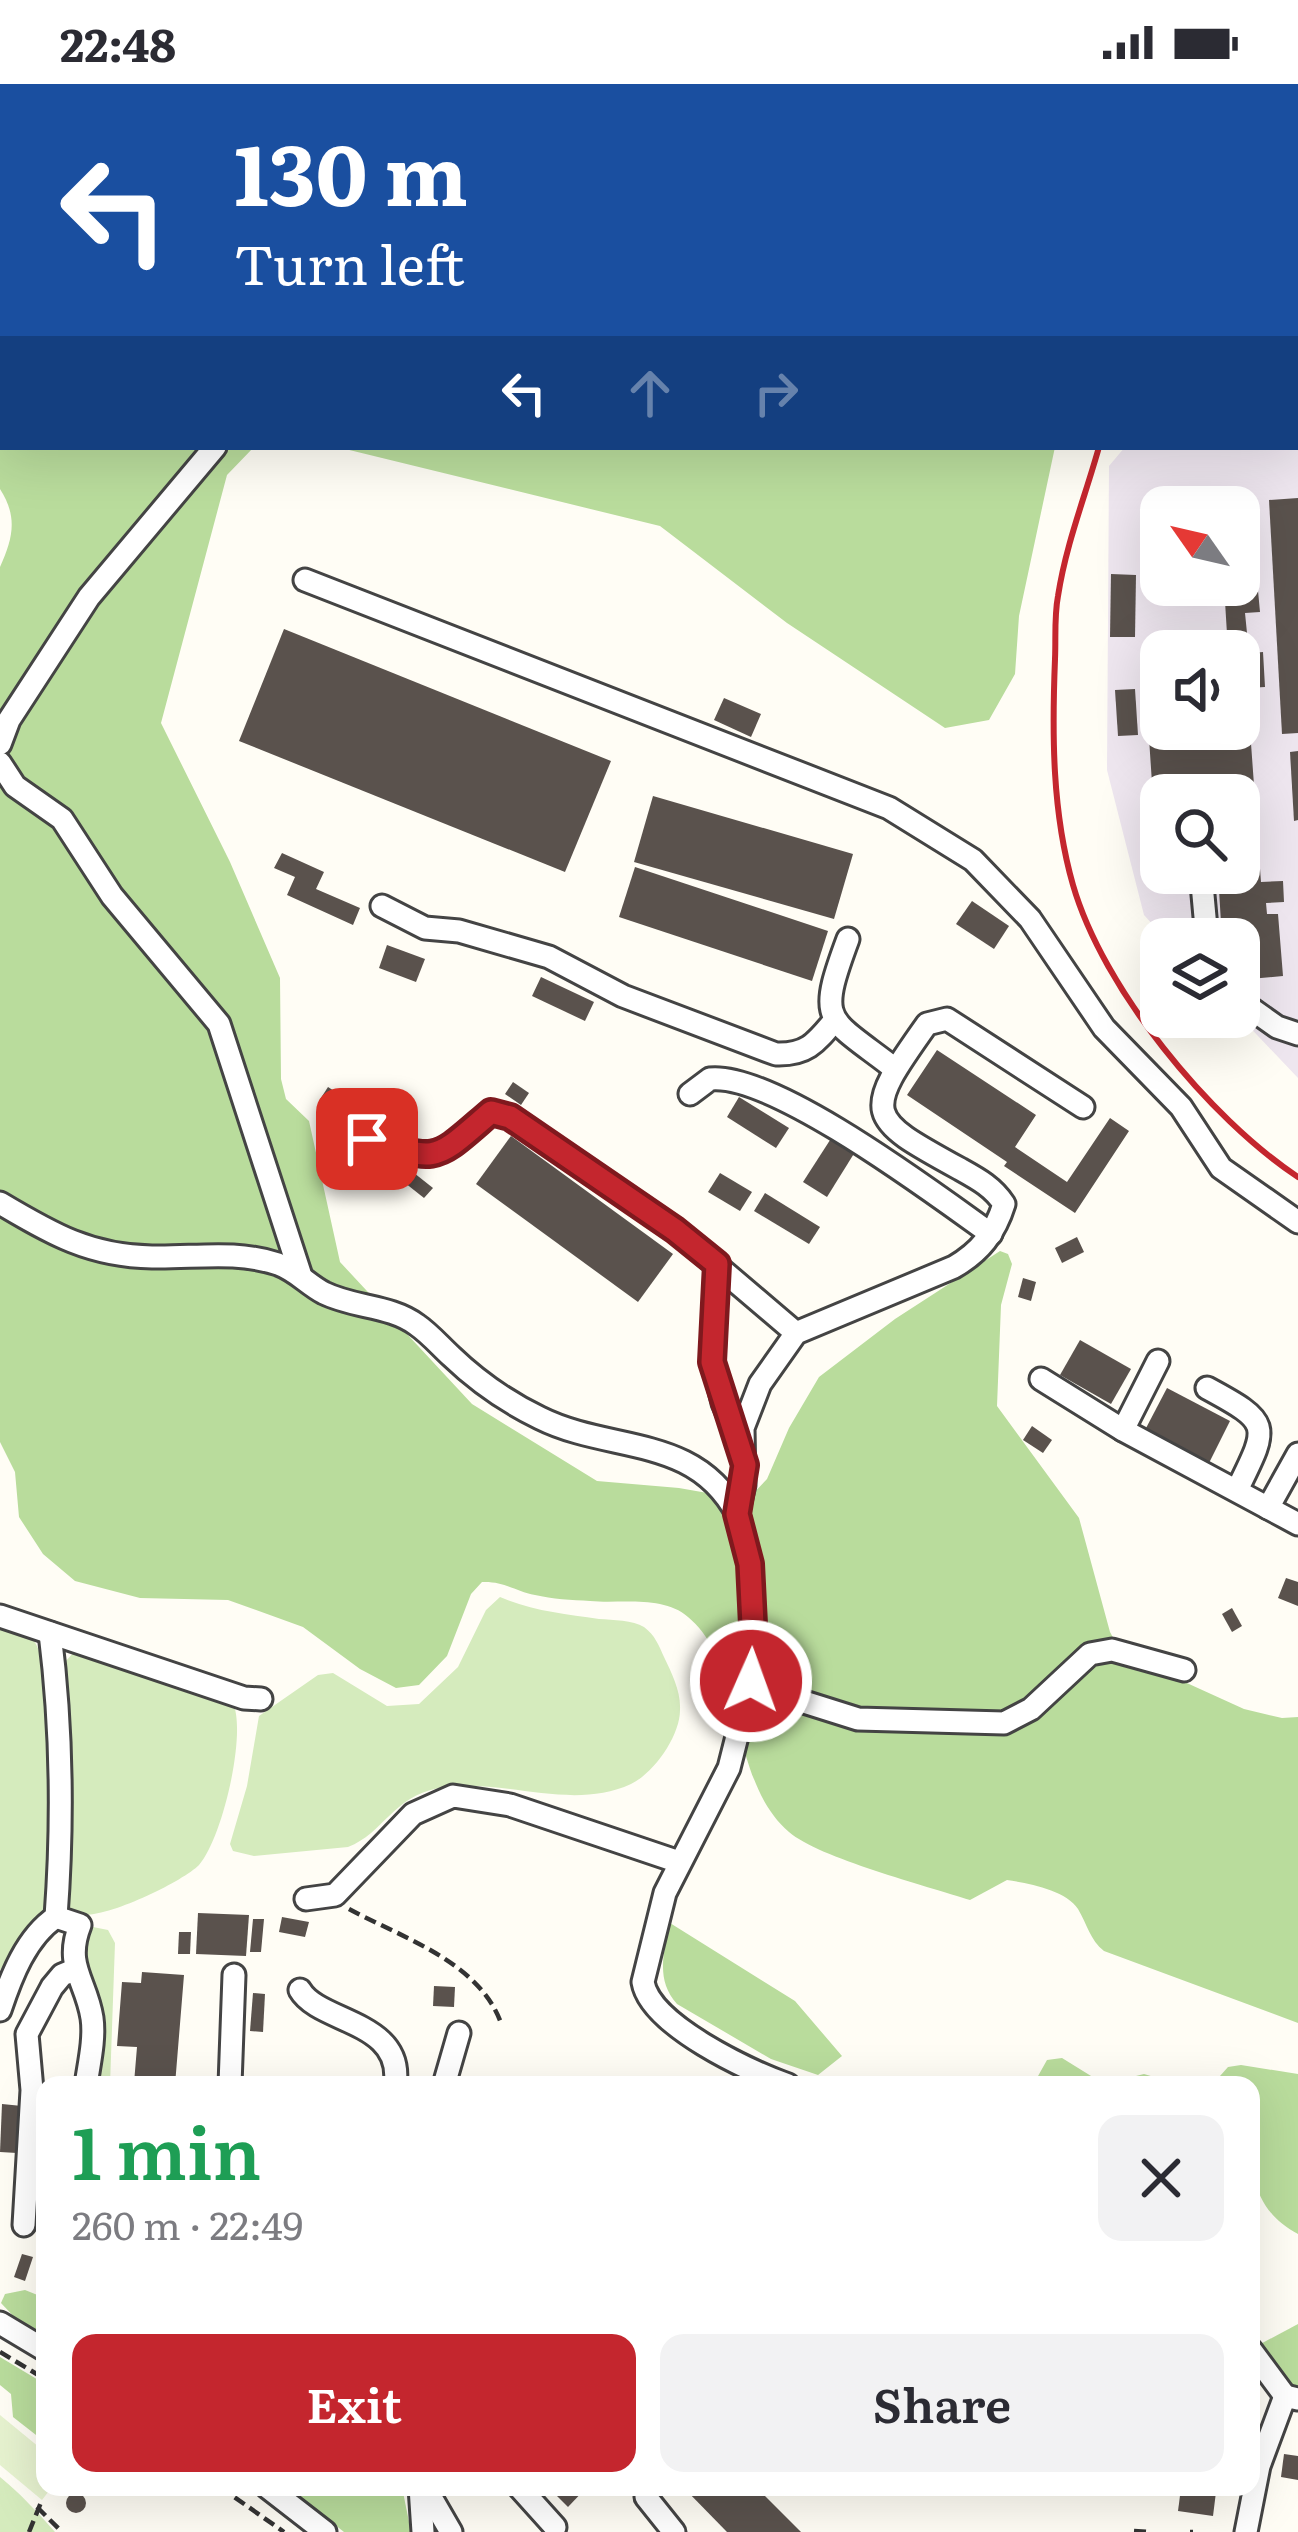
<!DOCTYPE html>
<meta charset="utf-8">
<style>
:root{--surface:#fff;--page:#f2f2f3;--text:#2b2b33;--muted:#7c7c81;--accent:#c4262e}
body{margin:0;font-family:Literata,serif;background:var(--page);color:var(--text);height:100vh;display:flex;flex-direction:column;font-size:45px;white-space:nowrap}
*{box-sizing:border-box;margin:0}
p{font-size:39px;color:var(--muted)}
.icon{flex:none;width:66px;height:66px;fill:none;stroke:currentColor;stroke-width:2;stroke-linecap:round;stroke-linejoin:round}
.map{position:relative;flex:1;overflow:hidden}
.drawer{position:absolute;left:36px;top:1992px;width:1224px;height:420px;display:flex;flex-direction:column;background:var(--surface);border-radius:24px;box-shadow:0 12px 48px #0002}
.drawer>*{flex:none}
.banner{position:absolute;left:0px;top:0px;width:1299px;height:366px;box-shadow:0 12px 48px #0002;background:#1a4fa0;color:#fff;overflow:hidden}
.needle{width:78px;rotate:304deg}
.tools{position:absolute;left:1140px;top:402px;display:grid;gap:24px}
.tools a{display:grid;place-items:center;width:120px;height:120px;border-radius:24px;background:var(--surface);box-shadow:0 12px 48px #0002;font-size:60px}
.pin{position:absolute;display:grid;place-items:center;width:102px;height:102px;color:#fff;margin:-51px;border-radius:24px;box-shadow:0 6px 18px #0006}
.me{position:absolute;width:132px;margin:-66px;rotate:2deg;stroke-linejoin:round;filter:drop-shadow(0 0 9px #0008)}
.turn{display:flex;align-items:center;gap:42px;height:252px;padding:0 36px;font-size:54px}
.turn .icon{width:156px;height:156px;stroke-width:2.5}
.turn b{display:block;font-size:84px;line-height:102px}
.lanes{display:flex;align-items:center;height:114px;padding:0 36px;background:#0003;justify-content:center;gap:60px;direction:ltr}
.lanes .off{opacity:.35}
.round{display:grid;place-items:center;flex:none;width:126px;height:126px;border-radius:24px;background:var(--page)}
.head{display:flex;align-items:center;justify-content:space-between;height:204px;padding:0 36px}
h1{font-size:72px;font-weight:600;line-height:90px;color:#1e9e55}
.cta{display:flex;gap:24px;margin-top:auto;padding:24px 36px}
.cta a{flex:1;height:138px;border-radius:24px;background:var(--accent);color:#fff;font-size:48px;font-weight:600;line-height:138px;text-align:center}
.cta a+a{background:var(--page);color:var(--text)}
.status{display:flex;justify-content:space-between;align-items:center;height:84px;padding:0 60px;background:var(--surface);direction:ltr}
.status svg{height:33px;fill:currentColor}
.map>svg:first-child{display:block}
.industrial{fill:#eee6ef;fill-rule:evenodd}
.green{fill:#d5ebbd}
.forest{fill:#b9dc9c}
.pitch{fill:#e6f2cf}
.building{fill:#5a524d}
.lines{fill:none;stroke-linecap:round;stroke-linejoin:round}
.minor-casing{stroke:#444;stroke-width:27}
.path{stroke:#333;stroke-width:4.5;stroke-dasharray:12 6;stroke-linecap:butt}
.minor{stroke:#fff;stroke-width:21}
.rail{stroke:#c4262e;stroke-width:6}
.route-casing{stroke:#7f191e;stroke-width:30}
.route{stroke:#c4262e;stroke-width:21}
</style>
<div class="status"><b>22:48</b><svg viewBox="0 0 49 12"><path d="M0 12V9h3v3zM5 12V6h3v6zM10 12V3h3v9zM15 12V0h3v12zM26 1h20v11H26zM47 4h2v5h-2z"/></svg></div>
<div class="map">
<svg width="1298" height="2448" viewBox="0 0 1298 2448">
<rect width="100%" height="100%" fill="#fffdf5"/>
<path class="industrial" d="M 1298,155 L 1298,994 L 1239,932 L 1239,855 L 1166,855 L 1144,831 L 1107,686 L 1109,382 L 1125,363 L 1296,363 ZM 1161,423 L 1239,423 L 1239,501 L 1161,501 ZM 1161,567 L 1239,567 L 1239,645 L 1161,645 ZM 1161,711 L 1239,711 L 1239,789 L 1161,789 Z"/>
<g class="green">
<path d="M 500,1513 C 532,1527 565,1530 599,1535 C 613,1536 633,1536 644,1543 C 655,1551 659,1562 664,1573 C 672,1590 681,1607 680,1626 C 680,1652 654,1689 631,1700 C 570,1728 502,1693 439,1704 C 392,1713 384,1749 348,1763 L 254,1772 L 233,1767 L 230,1760 L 247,1702 L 259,1632 L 318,1591 L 333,1589 L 387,1622 L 419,1620 L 458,1583 L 486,1526 Z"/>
<path d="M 0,1542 C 11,1546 26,1548 34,1557 C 56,1584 62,1795 46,1826 C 36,1845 13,1868 0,1886 Z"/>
<path d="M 75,1567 L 233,1619 C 247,1650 222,1755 199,1781 C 182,1798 102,1837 78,1830 C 71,1828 69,1823 65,1817 L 71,1761 L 64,1579 Z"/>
<polygon points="93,1843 108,1846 115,1859 110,2001 94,2001 82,1875 88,1846"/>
<path d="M 0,2393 C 21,2410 37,2428 55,2448 L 0,2448 Z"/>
</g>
<g class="forest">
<path d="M 0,0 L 489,3 L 3,3 L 3,363 L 254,363 L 227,391 L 161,639 L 230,778 L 280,894 L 281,995 L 286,1015 L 309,1037 L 340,1178 L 472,1320 L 597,1397 L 679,1404 L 747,1416 L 767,1395 L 789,1344 L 819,1293 L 895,1235 L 1000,1167 L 1008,1170 L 1012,1180 L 1001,1221 L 997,1322 L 1079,1434 L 1110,1548 L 1126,1578 L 1138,1587 L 1178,1595 L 1244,1625 L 1282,1634 L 1298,1633 L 1298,1939 L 1104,1867 C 1090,1856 1087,1840 1078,1825 C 1066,1806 1028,1799 1007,1796 L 970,1816 C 927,1802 819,1774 789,1748 C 728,1696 746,1581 688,1533 C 663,1511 620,1520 590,1517 C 572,1516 552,1515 535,1511 C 515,1507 504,1497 482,1498 L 471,1510 L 447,1572 L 419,1601 L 396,1604 L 360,1585 L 303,1543 L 228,1516 L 140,1514 L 75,1497 L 43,1470 L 19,1433 L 15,1388 L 0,1358 L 0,483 C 13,454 18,433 0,405 Z"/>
<polygon points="337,363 1055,363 1019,532 1015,590 989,636 945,644 787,539 660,442"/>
<path d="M 670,1839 L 795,1917 L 842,1972 L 818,1991 L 771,1975 L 677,1920 C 655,1895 664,1868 670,1839 Z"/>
<polygon points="1062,1974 1104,2000 1144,1990 1181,2001 1033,2001 1047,1976"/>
<path d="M 1241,1981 L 1298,1990 L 1298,2150 C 1239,2119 1251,2058 1251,2001 L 1212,2001 L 1228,1983 Z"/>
<polygon points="25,2206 45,2214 45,2252 18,2237 1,2219 5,2210"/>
<polygon points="1298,2240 1298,2314 1278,2318 1270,2313 1253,2264"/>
<polygon points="0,2273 45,2300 45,2358 13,2333 11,2310 0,2301"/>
<polygon points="288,2403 402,2403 411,2448 344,2448"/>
</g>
<polygon class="pitch" points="0,2331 45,2368 45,2403 52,2403 42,2416 0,2381"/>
<g class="building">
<polygon points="1298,414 1298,649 1282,650 1269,416"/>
<polygon points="1256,485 1260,528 1245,529 1247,549 1227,550 1224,501 1239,501 1239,487"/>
<polygon points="1111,490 1136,491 1135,553 1110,553"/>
<polygon points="284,545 611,677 565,788 239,657"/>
<polygon points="1263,568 1265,603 1247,604 1261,798 1283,797 1284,818 1266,819 1267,830 1278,830 1283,892 1239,896 1239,855 1235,838 1221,839 1218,789 1239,789 1239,711 1153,714 1149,654 1207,650 1207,645 1239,645 1239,570"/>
<polygon points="1135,605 1138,651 1118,652 1115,606"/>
<polygon points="724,614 761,630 751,653 714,636"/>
<polygon points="1298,667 1298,736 1294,737 1290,668"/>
<polygon points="653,712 853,770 834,835 634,778"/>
<polygon points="282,769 324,788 316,805 360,824 353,841 287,811 295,793 274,784"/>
<polygon points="635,783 828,847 812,897 619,833"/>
<polygon points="972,817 1009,842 994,865 956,840"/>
<polygon points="387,861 425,875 416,898 379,884"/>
<polygon points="541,893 594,918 585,937 532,912"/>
<polygon points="937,966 1036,1031 1015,1063 1067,1098 1110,1034 1129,1047 1075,1129 1004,1082 1007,1078 907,1011"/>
<polygon points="513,998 529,1009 521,1021 505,1010"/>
<polygon points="328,1003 348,1016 338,1030 319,1017"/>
<polygon points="739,1013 789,1044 776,1064 727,1033"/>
<polygon points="511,1052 673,1170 638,1218 476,1100"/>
<polygon points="832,1053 855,1068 827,1113 803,1098"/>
<polygon points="409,1085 433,1104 424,1114 400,1095"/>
<polygon points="720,1089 752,1108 740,1127 708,1108"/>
<polygon points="765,1109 820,1143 809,1160 754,1127"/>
<polygon points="1077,1153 1084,1168 1062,1179 1055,1164"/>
<polygon points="1023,1194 1036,1198 1031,1217 1018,1213"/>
<polygon points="1080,1256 1131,1285 1111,1320 1060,1291"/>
<polygon points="1167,1304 1230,1337 1209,1379 1145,1346"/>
<polygon points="1032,1342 1052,1356 1043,1369 1023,1356"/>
<polygon points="1286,1494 1298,1498 1298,1522 1278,1514"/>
<polygon points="1232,1524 1242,1542 1232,1548 1222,1530"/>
<polygon points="198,1829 249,1831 246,1872 196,1870"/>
<polygon points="282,1833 309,1838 305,1853 279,1848"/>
<polygon points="253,1835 264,1835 261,1868 250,1868"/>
<polygon points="179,1848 191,1848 190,1870 178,1870"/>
<polygon points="142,1888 184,1891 175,2001 134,1999 137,1963 117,1962 122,1898 141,1899"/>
<polygon points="434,1902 455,1903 454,1923 433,1922"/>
<polygon points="253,1909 265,1910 263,1948 250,1947"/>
<polygon points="2,2020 22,2022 17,2069 0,2068"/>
<polygon points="22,2170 33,2173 25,2197 14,2193"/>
<polygon points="1284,2370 1298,2372 1298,2396 1281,2393"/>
<polygon points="548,2403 587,2403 568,2423"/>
<polygon points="683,2403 756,2403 801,2448 727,2448"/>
<polygon points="1181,2404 1216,2408 1213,2432 1178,2427"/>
<circle cx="76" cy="2419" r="10"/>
</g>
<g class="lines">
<defs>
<g id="minor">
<polyline points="859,0 875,3"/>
<polyline points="1243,3 1247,0"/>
<polyline points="305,496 889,724 973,776 1030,835 1104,944 1181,1023 1221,1084 1298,1138"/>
<polyline points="0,660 9,636 89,513 215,363"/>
<polyline points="0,679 15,702 62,735 112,812 219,940 300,1189"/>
<polyline points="1201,789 1207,855"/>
<path d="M 382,822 L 425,844 L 459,847 L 549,873 L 623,912 L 776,970 C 806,971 815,960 834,937"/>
<path d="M 848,855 C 816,941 827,932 895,985"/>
<polyline points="1239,916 1277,943 1298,950"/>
<path d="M 690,1010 L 710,995 C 773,988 936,1111 991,1150"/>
<path d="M 367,1055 C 439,1079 435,1078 491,1028 L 510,1033 L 675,1146 L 796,1249"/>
<path d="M 0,1119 C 52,1150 90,1172 152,1173 C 195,1174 235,1166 278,1180 C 297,1187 307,1200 324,1209 C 354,1224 390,1221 417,1241 C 430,1250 440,1262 451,1272 C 476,1296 509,1319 540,1334 C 610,1369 695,1350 737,1430"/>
<polyline points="717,1180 713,1278 723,1319 741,1360"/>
<polyline points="1041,1295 1123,1346 1298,1440"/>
<path d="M 1207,1304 C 1272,1339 1269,1341 1237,1406"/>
<polyline points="1123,1346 1158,1277"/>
<polyline points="1268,1424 1298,1370"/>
<polyline points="0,1532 244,1614 261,1615"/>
<path d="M 50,1549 C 62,1645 63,1738 56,1833 L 80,1841 C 64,1882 86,1896 92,1934 C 95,1955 89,1980 86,2001"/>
<polyline points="751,1597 766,1606 858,1635 1004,1639 1031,1625 1090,1570 1112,1566 1184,1586"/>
<polyline points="306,1815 335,1811 413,1730 453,1712 510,1721 679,1778"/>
<path d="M 300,1906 C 319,1939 405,1937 395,2001"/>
<path d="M 0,1926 C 11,1893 26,1853 56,1833"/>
<polyline points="230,2001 234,1891"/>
<polyline points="444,2001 459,1949"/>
<path d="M 788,2001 C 749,1987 650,1941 643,1898 L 665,1809 L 729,1684 L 751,1597 L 754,1561 L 750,1481 L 737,1430 L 744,1401 L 743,1344 L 760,1300 L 796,1249 L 954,1183 C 980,1168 995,1149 1004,1120 C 993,1103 978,1095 960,1085 C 865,1033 862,1031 927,940 L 947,935 L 1083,1023"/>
<polyline points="24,2141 32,2006 27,1950 52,1903 62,1891 74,1886"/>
<polyline points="0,2239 45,2266"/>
<polyline points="1251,2266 1285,2312"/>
<polyline points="267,2403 325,2448"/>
<polyline points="420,2403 423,2448"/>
<polyline points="425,2403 451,2448"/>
<polyline points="519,2403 555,2443"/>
<polyline points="646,2413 674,2448"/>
<polyline points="1246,2448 1259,2382 1285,2312 1298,2315"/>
</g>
</defs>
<use href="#minor" class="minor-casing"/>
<g class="path">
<polyline points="276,3 277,0"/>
<polyline points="0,290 3,290"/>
<path d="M 349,1825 C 403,1854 479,1878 501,1939"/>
<polyline points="0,2268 45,2295"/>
<polyline points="220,2403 284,2448"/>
<polyline points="37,2423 62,2448"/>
<polyline points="1134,2447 1148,2448"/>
<polyline points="29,2448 42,2416"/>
<polyline points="1190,2448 1193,2448"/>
</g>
<use href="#minor" class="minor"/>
<g class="rail">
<polyline points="1296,20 1298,17"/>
<path d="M 1099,363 C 1085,413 1066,460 1058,512 C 1054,533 1056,554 1055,575 C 1052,650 1052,728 1073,801 C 1103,905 1209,1034 1298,1093"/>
</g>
</g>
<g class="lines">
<defs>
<path id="route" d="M 367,1055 C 440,1079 434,1077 491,1028 L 510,1033 L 675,1146 L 717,1180 L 712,1278 L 745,1381 L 737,1430 L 750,1480 L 754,1561 L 751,1597"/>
</defs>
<use href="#route" class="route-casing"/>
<use href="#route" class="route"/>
</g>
</svg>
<div class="tools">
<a><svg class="needle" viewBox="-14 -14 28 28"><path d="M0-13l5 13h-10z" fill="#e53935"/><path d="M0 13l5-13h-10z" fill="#7c7c81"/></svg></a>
<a><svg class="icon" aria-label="sound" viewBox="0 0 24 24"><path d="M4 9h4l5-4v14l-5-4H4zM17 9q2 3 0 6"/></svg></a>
<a><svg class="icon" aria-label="search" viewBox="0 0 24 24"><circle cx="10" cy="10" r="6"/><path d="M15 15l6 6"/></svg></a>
<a><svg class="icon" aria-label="layers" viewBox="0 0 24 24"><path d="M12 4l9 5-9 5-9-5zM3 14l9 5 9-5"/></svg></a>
</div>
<div class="pin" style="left:367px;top:1055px;background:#d93025"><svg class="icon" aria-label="arrive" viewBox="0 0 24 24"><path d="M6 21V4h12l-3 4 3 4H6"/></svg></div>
<svg class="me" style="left:751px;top:1597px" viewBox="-20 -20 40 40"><circle r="17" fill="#c4262e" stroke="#fff" stroke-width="3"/><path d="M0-11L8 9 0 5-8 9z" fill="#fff"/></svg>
<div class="banner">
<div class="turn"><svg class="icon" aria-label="left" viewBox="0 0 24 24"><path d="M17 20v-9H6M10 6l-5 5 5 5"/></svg><div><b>130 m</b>Turn left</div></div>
<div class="lanes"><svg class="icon" aria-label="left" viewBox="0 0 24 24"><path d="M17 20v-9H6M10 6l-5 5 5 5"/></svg><svg class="icon off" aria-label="ahead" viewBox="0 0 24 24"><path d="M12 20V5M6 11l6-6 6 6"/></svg><svg class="icon off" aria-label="right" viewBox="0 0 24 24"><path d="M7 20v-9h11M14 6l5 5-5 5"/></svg></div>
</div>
<section class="drawer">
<div class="head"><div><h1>1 min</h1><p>260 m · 22:49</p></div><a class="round"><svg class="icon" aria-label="close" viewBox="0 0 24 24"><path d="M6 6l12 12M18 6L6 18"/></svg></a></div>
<div class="cta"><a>Exit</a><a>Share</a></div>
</section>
</div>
